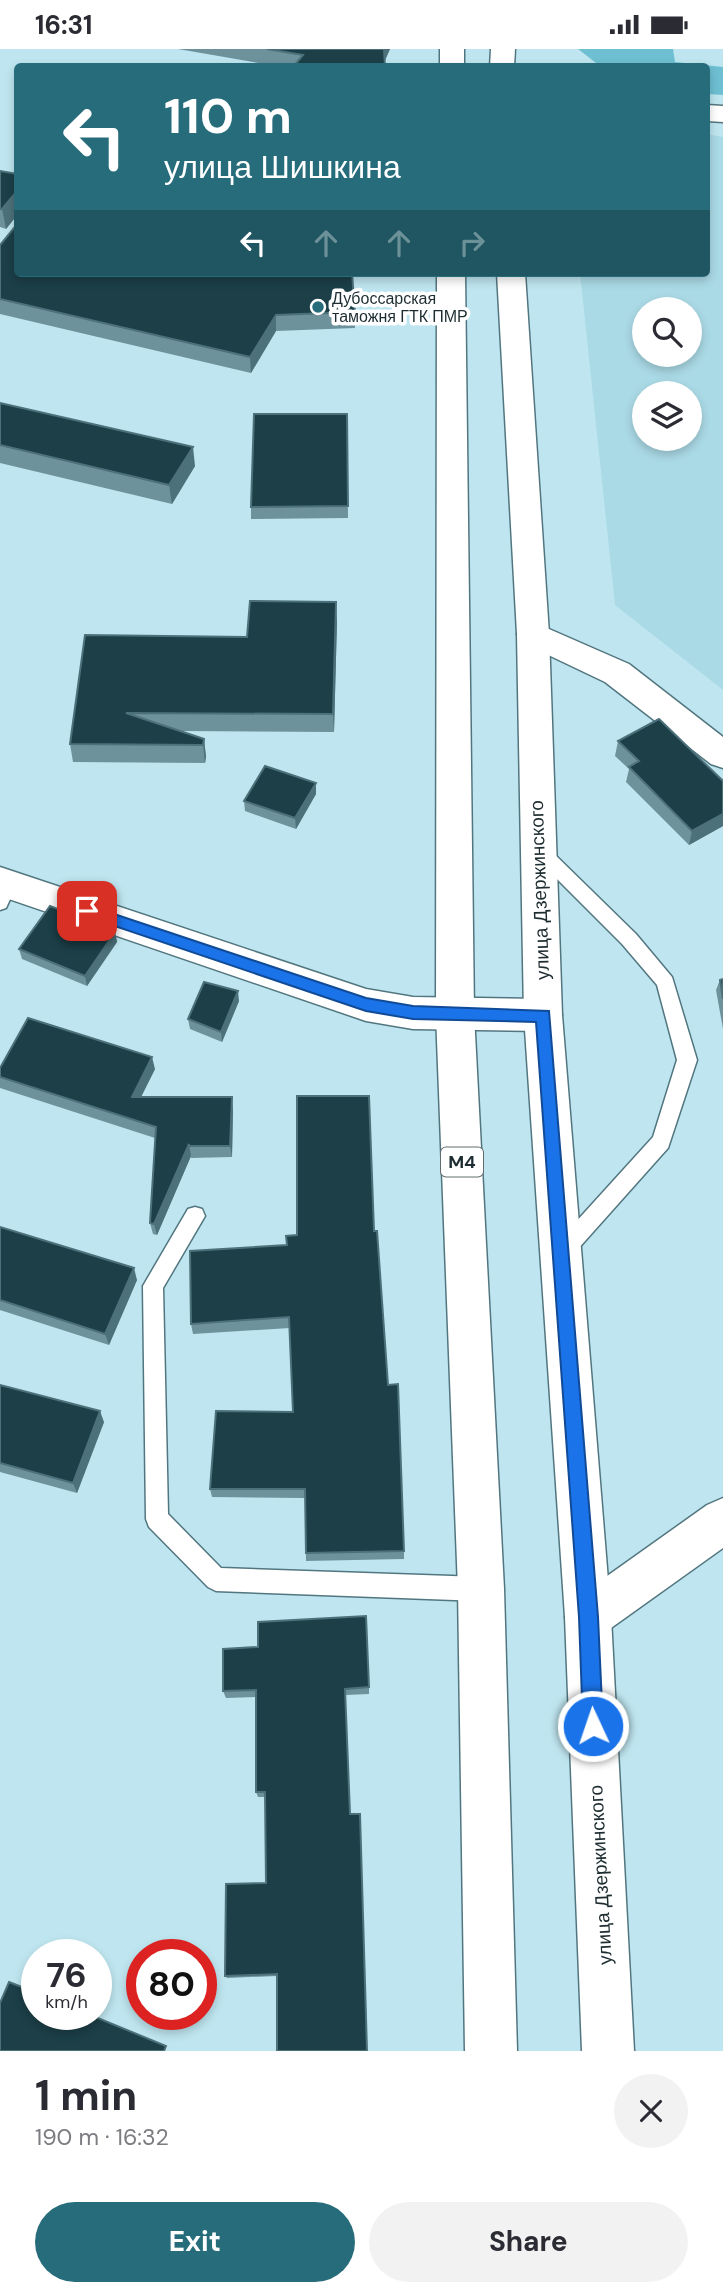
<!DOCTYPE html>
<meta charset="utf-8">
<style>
:root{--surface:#fff;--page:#f2f2f3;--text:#2b2b33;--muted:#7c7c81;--accent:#276c7b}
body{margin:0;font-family:"DM Sans",sans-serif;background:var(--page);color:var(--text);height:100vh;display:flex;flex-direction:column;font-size:26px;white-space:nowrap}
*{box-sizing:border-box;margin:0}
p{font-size:23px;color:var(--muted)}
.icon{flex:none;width:38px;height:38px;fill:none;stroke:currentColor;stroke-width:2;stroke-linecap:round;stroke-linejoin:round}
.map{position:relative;height:2002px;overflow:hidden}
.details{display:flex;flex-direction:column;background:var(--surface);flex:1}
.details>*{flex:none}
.hud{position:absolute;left:14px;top:14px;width:696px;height:214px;border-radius:7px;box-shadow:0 4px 10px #0003;background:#276c7b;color:#fff;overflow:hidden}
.buttons{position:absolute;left:632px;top:248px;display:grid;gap:14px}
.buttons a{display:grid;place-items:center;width:70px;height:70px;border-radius:50%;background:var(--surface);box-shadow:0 4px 10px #0003;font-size:35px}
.speed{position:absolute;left:21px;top:1890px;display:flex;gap:14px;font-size:35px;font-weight:700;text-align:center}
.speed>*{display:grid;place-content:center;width:91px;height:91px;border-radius:50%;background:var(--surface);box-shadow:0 4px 10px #0003;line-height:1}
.speed small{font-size:18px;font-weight:400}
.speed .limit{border:10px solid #d22;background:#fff;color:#111}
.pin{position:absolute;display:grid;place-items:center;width:60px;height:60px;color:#fff;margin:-30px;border-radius:14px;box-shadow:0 4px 10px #0006}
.me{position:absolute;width:77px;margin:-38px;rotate:357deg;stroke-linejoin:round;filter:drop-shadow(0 0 5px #0008)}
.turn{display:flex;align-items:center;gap:24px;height:147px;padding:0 35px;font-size:32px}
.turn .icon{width:91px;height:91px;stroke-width:2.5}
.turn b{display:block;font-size:49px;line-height:60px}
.lanes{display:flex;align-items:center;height:66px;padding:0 35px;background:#0003;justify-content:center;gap:35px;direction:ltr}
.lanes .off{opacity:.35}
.round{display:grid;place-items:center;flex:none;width:74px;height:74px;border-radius:37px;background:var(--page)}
.head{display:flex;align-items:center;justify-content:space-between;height:119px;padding:0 35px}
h1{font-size:42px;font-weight:700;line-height:52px}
.action{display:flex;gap:14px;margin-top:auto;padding:14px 35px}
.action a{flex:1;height:80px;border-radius:42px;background:var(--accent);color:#fff;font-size:28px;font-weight:700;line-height:80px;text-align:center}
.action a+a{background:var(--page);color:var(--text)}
.status{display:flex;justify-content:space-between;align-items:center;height:49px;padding:0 35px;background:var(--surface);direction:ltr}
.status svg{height:19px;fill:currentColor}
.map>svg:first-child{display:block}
.built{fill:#aadae6;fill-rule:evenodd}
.green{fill:#6ebfd2}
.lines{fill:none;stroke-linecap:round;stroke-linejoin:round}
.lane-casing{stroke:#52767f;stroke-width:3}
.street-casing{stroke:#52767f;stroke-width:3}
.highway-casing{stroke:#52767f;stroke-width:3}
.lane{fill:#fff;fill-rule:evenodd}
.street{fill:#fff;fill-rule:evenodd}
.highway{fill:#fff;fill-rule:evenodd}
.wall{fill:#6e929c}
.shaded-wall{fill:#4d717a}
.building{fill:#1c3f48;stroke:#4d717a;stroke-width:2}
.route{fill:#1a73e8;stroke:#114b97;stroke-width:2}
.poi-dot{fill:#276c7b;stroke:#fff;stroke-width:2.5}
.labels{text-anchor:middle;stroke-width:7;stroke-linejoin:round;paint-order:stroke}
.far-poi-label{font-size:16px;fill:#1e2d31;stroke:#fff;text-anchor:start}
.shield{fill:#fff;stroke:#626c6f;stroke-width:2}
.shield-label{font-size:18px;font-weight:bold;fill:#1e2d31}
.street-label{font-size:19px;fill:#1e2d31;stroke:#fff}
</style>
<div class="status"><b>16:31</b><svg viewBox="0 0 49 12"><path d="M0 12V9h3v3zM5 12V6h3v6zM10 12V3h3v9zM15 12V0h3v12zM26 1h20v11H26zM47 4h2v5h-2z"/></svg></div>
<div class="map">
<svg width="723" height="2002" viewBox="0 0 723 2002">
<rect width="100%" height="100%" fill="#bfe6f0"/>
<path class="built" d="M 707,85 L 723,88 L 723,641 L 615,556 L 580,224 L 707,224 ZM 644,261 L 690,261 L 690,306 L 644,306 ZM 644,345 L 690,345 L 690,390 L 644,390 Z"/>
<polygon class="green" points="578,0 673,0 675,13 723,18 723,46 707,45 707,18 600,17"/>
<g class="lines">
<defs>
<g id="lane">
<polygon points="539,794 545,796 636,885 672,928 697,1011 668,1099 569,1210 562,1212 555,1210 552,1203 555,1196 653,1088 677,1011 657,936 622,895 533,806 530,801 533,796"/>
<polygon points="8,828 14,830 17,835 6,859 0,861 0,833"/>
<polygon points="195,1158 202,1160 205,1167 163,1239 168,1465 221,1519 481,1528 489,1532 493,1540 489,1548 481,1552 216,1542 208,1538 149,1478 146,1470 143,1237 188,1160"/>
</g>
<g id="street">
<polygon points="707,56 723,57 723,73 707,72"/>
<polygon points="533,573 629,615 723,688 723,719 711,715 605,633 521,593 517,585 521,577"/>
<polygon points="0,818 366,940 413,948 543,950 556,955 562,966 556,977 543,982 413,980 366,972 0,847"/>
<polygon points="723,1449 723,1499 604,1584 588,1591 572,1584 565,1568 572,1552 707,1456"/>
</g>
<g id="highway">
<rect x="440" y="0" width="24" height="18"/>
<polygon points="491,0 515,0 514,18 490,18"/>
<polygon points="437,224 465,224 474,965 504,1540 517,2002 465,2002 458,1540 436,965"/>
<polygon points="497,224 525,224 549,585 562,966 611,1568 634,2002 582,2002 565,1568 524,966 517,585"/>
</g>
</defs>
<use href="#lane" class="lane-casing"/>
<use href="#street" class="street-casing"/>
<use href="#highway" class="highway-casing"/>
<use href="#lane" class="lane"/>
<use href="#street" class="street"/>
<use href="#highway" class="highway"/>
</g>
<g class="wall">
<polygon points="178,0 390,0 385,12 385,18 282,18"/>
<polygon points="0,122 18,125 18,165 6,180 0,178"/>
<polygon points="0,196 18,224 403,225 352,227 355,263 355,279 276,282 251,324 0,265"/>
<polygon points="0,354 195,417 172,455 0,414"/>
<polygon points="347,365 348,469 251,470 251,458"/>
<polygon points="337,572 334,683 180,682 204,690 206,708 205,714 73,713 70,695 247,588"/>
<polygon points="618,692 723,732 723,777 689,796 626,733 629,720 615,707"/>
<polygon points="316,745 296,780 245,762 244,752"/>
<polygon points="115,883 117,893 87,937 22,910 19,900"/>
<polygon points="723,930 723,980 716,941 720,931"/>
<polygon points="239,952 222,993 190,980 188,970"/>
<polygon points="0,1019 155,1020 141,1048 233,1060 232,1108 191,1109 191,1107 157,1186 153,1185 150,1174 155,1089 0,1039"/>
<polygon points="0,1178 137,1231 109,1296 0,1261"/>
<polygon points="374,1182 404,1502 404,1510 306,1512 305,1449 212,1448 210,1440 293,1363 290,1279 193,1285 191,1275 287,1196"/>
<polygon points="0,1336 104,1373 77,1444 0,1423"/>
<polygon points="369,1638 369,1645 346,1646 277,1927 227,1929 225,1927 266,1834 265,1748 258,1748 256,1743 256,1648 226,1649 223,1642"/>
</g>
<g class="shaded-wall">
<polygon points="384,0 390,0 383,15"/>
<polygon points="18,141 18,165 6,180 2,160"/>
<polygon points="276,266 276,282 251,324 250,308"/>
<polygon points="193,398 195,417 172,455 169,436"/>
<polygon points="336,553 337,572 334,683 333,665"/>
<polygon points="204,690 206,708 205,714 203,696"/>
<polygon points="316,734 316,745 296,780 295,769"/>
<polygon points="723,765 723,777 689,796 692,782"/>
<polygon points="115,883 117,893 87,937 85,927"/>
<polygon points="238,942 239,952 222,993 221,983"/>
<polygon points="152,1008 155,1020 135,1060 132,1048"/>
<polygon points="232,1048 233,1060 232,1108 230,1097"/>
<polygon points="189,1095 191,1107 157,1186 154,1175"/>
<polygon points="134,1219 137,1231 109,1296 105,1285"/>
<polygon points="100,1362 104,1373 77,1444 73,1434"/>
</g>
<g class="building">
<polygon points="267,0 384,0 385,18 293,18 303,6"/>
<polygon points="0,122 18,125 18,141 2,160 0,160"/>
<polygon points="18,174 18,224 352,224 355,263 276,266 250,308 0,250 0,196"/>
<polygon points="0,354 193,398 169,436 0,396"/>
<polygon points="254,365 347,365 348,457 251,458"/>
<polygon points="250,552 336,553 333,665 126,664 204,690 203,696 70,695 85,586 247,588"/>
<polygon points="659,670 723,732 723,765 692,782 629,718 639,712 618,692"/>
<polygon points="265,717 316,734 295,769 244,752"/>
<polygon points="50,857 115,883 85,927 19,900"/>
<polygon points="723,930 723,950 720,931"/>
<polygon points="204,933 238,942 221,983 188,970"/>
<polygon points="28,969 152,1008 132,1048 232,1048 230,1097 189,1097 189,1095 154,1175 150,1174 156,1078 0,1028 0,1019"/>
<polygon points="297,1047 369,1047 374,1182 377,1182 388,1336 398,1335 404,1502 306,1504 305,1440 210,1440 216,1362 293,1363 289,1268 191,1275 190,1202 287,1196 286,1187 297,1186"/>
<polygon points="0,1178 134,1219 105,1285 0,1251"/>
<polygon points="0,1336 100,1362 73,1434 0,1414"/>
<polygon points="366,1567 369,1638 345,1640 350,1765 360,1765 367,2002 277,2002 277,1925 225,1927 226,1835 266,1834 265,1743 256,1743 256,1641 223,1642 223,1600 258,1598 258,1573"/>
<polygon points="9,1933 37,1944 37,1965 88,1965 166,1997 164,2002 0,2002 0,1954"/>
</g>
<polygon class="route" points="87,856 366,949 413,957 549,962 598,1568 603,1677 600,1684 593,1687 586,1684 583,1677 579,1568 536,973 413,970 366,962 82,866 80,862 82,858"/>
<circle class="poi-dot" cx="318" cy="258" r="7"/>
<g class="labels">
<g class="far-poi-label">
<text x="332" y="255">Дубоссарская<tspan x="332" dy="18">таможня ГТК ПМР</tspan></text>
</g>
<rect class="shield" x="441" y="1098.5" width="42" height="29" rx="5"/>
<g class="shield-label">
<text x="462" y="1119">M4</text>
</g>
<g class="street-label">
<text transform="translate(539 841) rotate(-92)" y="7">улица Дзержинского</text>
<text transform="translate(600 1826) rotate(-93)" y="7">улица Дзержинского</text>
</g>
</g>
</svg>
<div class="buttons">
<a><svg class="icon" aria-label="search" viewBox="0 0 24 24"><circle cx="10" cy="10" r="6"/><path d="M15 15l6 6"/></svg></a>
<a><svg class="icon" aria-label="layers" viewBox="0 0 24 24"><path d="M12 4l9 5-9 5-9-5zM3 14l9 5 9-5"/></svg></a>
</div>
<div class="speed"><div>76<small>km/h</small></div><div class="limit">80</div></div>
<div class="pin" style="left:87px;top:862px;background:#d93025"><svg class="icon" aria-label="arrive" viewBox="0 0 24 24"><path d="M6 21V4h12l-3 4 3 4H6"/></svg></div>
<svg class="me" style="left:593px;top:1677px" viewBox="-20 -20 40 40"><circle r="17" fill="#1a73e8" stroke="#fff" stroke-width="3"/><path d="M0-11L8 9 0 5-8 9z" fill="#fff"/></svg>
<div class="hud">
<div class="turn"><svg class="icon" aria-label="left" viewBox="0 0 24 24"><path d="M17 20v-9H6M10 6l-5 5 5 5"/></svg><div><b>110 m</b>улица Шишкина</div></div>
<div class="lanes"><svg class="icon" aria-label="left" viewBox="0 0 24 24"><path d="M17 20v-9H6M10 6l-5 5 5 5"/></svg><svg class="icon off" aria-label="ahead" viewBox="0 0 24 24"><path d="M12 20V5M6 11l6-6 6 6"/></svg><svg class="icon off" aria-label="ahead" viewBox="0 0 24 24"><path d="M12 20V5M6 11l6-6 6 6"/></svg><svg class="icon off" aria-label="right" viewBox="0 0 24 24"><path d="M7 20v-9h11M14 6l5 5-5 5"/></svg></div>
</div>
</div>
<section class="details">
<div class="head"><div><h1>1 min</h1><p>190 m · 16:32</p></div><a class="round"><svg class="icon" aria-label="close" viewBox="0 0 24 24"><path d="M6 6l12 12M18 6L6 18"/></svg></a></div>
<div class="action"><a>Exit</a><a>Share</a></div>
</section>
